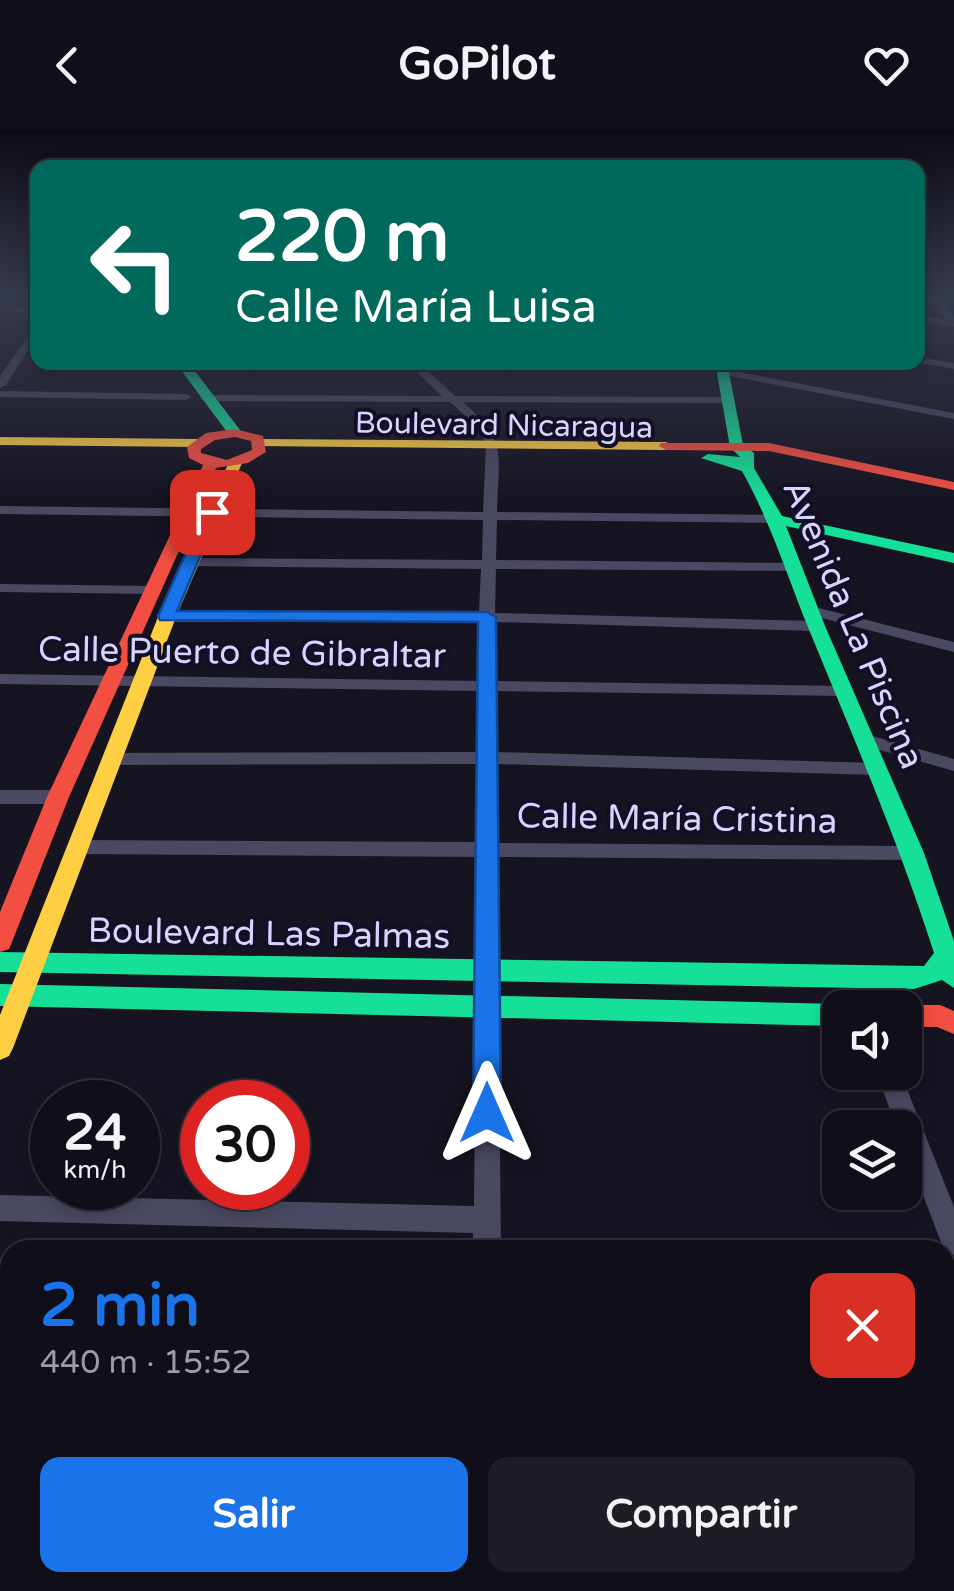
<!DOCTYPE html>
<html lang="es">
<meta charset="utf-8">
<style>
:root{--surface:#100f19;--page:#1e1d26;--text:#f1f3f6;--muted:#9c9ca2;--line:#302f38;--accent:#1a73e8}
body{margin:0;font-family:"Varela Round",sans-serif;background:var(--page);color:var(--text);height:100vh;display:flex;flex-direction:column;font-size:38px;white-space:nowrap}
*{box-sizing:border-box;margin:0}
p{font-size:32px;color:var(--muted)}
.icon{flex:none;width:55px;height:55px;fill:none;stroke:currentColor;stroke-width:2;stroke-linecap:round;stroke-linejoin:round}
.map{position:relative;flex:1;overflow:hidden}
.sheet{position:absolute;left:0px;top:1110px;width:955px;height:352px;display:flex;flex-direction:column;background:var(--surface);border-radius:30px 30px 0 0;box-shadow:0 5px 15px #0003,0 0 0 2px var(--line)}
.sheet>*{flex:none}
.banner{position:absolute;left:30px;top:30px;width:895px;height:210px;border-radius:20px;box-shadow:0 5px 15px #0003,0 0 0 2px var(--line);background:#00695c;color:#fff;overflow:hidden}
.buttons{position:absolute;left:822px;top:860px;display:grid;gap:20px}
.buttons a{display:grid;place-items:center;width:100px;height:100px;border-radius:20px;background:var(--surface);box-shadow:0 5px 15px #0003,0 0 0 2px var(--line);font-size:50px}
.speed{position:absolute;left:30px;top:950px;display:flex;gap:20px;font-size:50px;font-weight:700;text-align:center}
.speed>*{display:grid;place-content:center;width:130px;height:130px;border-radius:50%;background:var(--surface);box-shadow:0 5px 15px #0003,0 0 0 2px var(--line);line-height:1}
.speed small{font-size:25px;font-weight:400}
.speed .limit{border:15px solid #d22;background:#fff;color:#111}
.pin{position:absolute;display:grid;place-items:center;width:85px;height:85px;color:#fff;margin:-42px;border-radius:20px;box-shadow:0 5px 15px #0006}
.me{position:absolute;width:110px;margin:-55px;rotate:0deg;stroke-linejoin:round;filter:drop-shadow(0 0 8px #0008)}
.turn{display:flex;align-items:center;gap:35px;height:210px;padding:0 40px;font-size:45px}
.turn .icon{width:130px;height:130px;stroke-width:2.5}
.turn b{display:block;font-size:70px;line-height:85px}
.round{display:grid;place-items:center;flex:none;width:105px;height:105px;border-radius:20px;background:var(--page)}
.overview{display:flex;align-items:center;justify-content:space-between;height:170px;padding:0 40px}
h1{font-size:60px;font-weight:700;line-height:75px;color:var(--accent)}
.action{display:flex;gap:20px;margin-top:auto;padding:20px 40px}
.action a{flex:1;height:115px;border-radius:20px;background:var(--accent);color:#fff;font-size:40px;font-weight:700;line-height:115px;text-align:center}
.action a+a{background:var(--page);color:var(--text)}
header{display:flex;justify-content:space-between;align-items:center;height:130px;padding:0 40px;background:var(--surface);font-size:45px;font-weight:700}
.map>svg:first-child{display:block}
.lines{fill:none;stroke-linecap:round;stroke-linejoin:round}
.street{fill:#4a4962;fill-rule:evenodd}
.fast{fill:#16e098;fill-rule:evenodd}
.slow{fill:#ffcf43;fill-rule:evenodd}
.jam{fill:#f24e42;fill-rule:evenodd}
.route{fill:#1a73e8;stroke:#114b97;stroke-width:2.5}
.labels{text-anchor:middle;stroke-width:8;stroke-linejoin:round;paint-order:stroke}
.far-street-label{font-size:30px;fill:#d9d4ff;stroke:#130f26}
.street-label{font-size:35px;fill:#d9d4ff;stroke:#130f26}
</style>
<header><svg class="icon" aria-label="back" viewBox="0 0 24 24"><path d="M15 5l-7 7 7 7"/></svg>GoPilot<svg class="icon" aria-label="heart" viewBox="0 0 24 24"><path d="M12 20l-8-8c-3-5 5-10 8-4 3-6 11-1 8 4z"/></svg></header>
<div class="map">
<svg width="954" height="1461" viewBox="0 0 954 1461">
<rect width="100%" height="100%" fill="#161421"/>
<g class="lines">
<g class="street">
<polygon points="930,168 940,168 954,186 954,197 918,191 918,185 947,190"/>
<polygon points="0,174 38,179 38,185 0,180"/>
<polygon points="38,192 38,204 6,255 0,258 0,246"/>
<polygon points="918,227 954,233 954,239 915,232"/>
<path d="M 406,232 L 418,232 L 455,266 L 727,267 L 733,270 L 727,273 L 463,272 C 509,313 498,324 497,382 L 776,385 L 783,389 L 776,393 L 497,390 L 496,430 L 796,433 L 803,437 L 796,441 L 496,439 L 495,483 L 816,491 L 824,496 L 816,501 L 495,492 L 495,551 L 844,556 L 852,561 L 844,566 L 495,561 L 496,622 L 878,633 L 887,639 L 878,645 L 496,634 L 497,713 L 913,716 L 923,723 L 913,730 L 497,727 L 501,1120 L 473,1120 L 473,1103 L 0,1091 L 0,1065 L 474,1076 L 477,727 L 80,724 L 70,717 L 80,710 L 477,712 L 478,634 L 114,635 L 105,629 L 114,623 L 478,622 L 479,561 L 0,554 L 0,544 L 479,551 L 479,492 L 167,492 L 159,487 L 167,482 L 479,482 L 481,439 L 189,436 L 182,432 L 189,428 L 482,430 L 483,390 L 0,384 L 0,376 L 483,382 L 486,316 L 480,299 L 450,272 L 205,271 L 199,268 L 205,265 L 442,266 Z"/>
<polygon points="632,232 726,232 726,233 721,236"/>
<polygon points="723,239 954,283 954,289 719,244 718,242"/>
<polygon points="0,261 186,264 192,267 186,270 0,267"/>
<polygon points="0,454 153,456 160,460 153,464 0,462"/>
<polygon points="811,476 954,512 954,522 806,484 806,478"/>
<polygon points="865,604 954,629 954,641 859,614 856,610 859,606"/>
<polygon points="0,660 58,660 67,667 58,674 0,674"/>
<polygon points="876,942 900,942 954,1077 954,1125 944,1120 905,1018 905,998 897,998"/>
<rect x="0" y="1360" width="10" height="32"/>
<polygon points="53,1452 87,1452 84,1461 50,1461"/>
<rect x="473" y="1452" width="34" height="9"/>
</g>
<g class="fast">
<polygon points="175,232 188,232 240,300 240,306 230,306"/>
<path d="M 715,232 L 727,232 L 743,315 L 754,323 L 754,338 L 782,386 L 954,423 L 954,433 L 786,396 L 825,496 L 924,723 L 954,811 L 954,858 L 942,850 L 914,859 L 0,842 L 0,822 L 924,836 L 934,823 C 899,713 854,609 810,502 C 787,446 772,395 742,341 L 701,328 L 708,324 L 740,327 L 730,317 Z"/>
<polygon points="0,854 840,874 849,878 840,878 840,896 0,876"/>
</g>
<g class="slow">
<polygon points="0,307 198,309 205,313 198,317 0,315"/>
<polygon points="261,309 666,312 673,316 666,320 256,316 254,313"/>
<polygon points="230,330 242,333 176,487 13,918 9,926 0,930 0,885 158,487"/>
</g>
<g class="jam">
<path d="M 235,299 L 263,306 L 266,322 L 248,333 L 216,338 L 69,667 L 12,812 L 9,819 L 0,822 L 0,782 L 47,667 L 203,335 L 189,328 L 187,317 L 206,303 ZM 235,307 L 251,311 L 252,320 L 227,330 L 201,323 L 201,319 L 215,310 Z"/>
<polygon points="661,313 769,313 954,352 954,360 769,321 666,320 659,316"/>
<polygon points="905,875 940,875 954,881 954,904 937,897 905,897 905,878 898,878"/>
</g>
</g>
<linearGradient id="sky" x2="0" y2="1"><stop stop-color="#0c0b12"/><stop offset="0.45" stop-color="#363a4e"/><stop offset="1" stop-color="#363a4e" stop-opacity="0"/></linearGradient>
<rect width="954" height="373" fill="url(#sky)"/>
<polygon class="route" points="212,378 219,382 177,481 487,482 496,487 501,983 497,993 487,996 477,993 473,983 478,492 160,490 158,486 204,382"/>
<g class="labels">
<g class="far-street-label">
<text transform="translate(504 295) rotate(1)" y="10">Boulevard Nicaragua</text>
</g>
<g class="street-label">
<text transform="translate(854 494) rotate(67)" y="12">Avenida La Piscina</text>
<text transform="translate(242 522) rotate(1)" y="12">Calle Puerto de Gibraltar</text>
<text transform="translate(677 688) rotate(1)" y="12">Calle María Cristina</text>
<text transform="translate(269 803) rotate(1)" y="12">Boulevard Las Palmas</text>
</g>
</g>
</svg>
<div class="buttons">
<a><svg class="icon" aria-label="sound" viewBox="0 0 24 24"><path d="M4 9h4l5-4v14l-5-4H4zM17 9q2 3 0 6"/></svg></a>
<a><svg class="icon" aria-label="layers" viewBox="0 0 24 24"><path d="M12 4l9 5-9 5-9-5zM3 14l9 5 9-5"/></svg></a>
</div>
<div class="speed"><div>24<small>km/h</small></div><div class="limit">30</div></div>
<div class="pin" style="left:212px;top:382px;background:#d93025"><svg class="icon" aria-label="arrive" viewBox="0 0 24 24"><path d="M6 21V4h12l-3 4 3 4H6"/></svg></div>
<svg class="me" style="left:487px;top:983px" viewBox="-20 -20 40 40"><path d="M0-17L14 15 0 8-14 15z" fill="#1a73e8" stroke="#fff" stroke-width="4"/></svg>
<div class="banner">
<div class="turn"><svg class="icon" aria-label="left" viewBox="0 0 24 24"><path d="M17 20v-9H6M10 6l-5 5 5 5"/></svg><div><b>220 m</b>Calle María Luisa</div></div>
</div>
<section class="sheet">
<div class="overview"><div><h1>2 min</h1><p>440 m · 15:52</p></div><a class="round" style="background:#d93025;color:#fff"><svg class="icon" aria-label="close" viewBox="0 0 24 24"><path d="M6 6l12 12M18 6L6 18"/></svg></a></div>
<div class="action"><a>Salir</a><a>Compartir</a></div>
</section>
</div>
